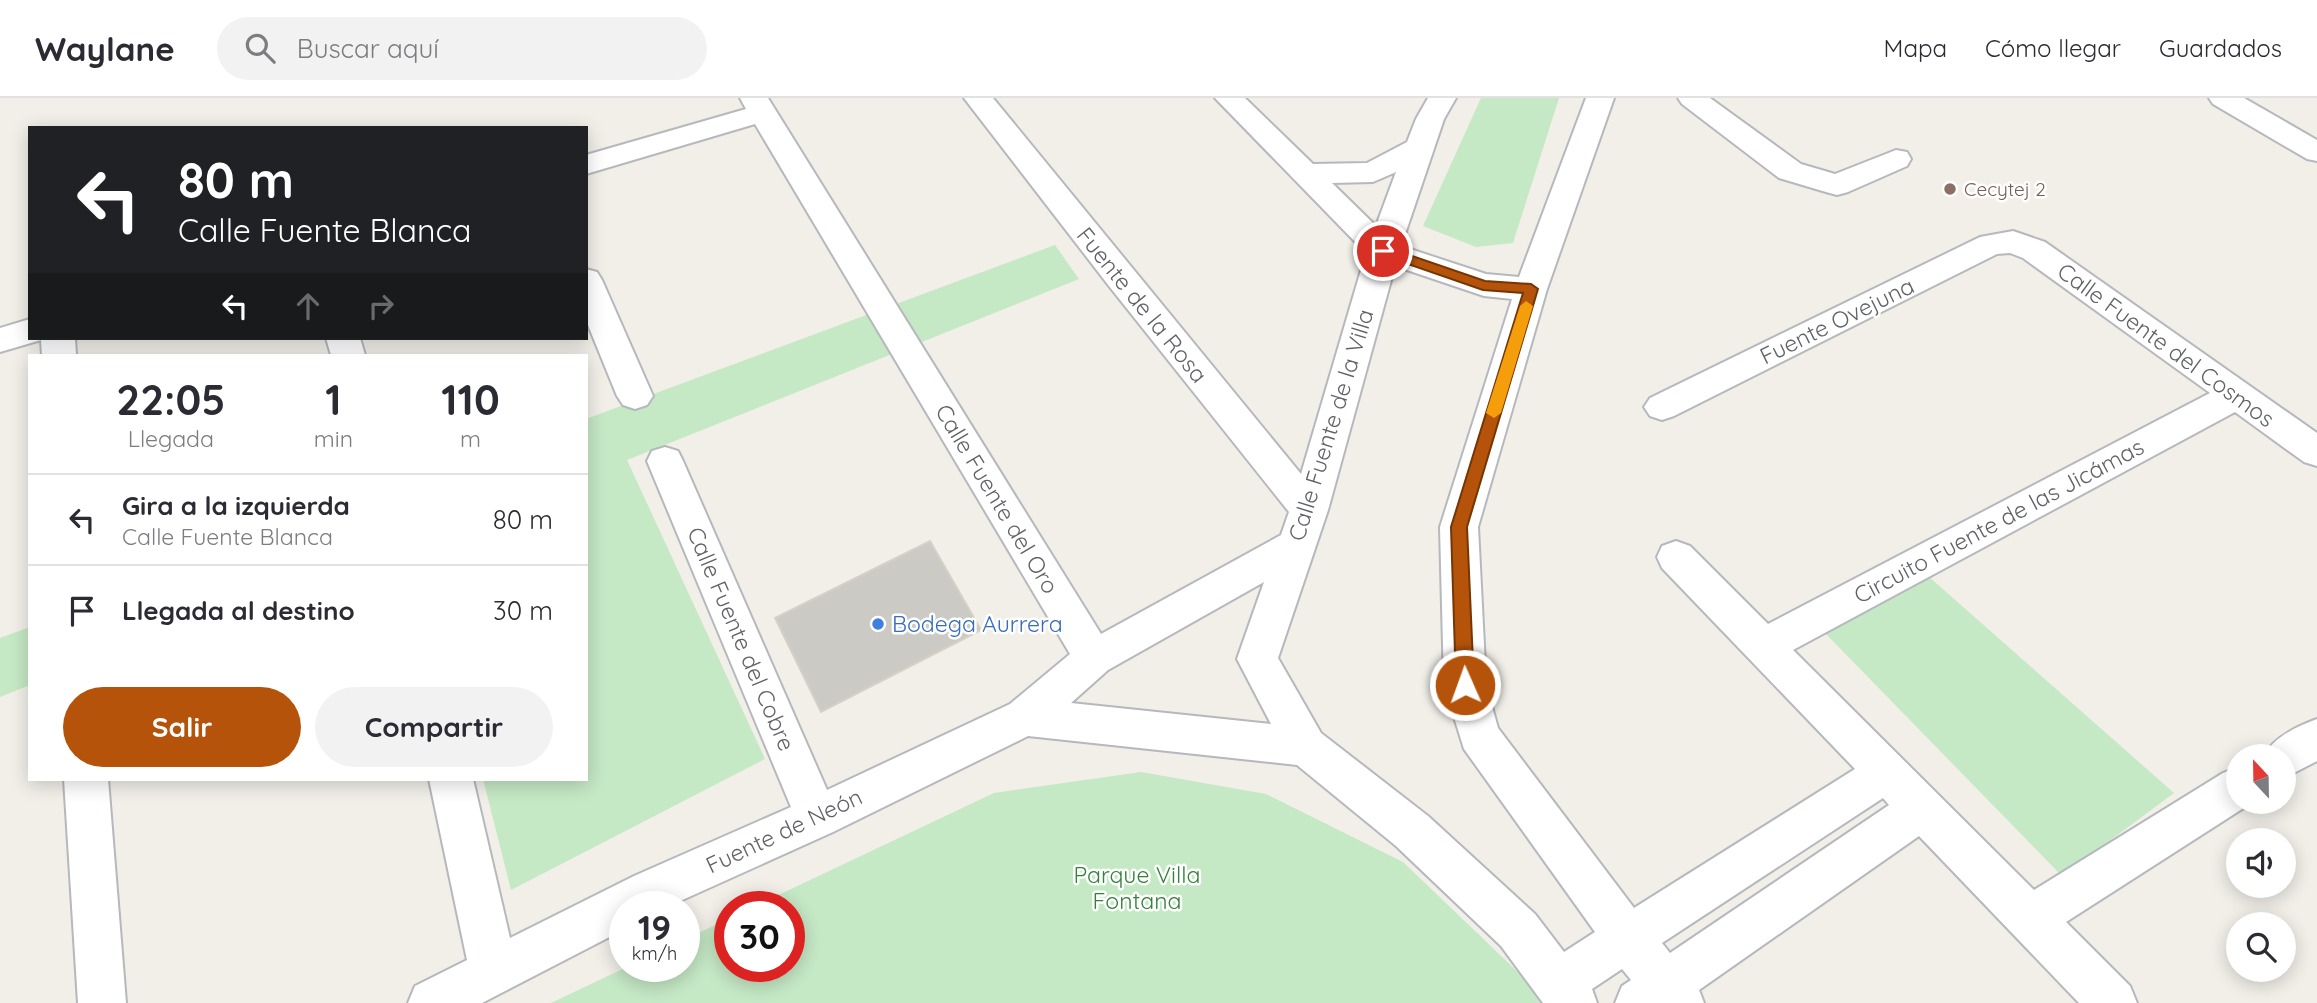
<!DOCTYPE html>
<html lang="es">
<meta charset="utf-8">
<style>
:root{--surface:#fff;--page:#f2f2f3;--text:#2b2b33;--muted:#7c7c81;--line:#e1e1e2;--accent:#b45309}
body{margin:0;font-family:Quicksand,sans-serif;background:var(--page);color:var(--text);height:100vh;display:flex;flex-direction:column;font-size:26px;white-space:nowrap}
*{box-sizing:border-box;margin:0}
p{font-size:23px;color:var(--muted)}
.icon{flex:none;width:38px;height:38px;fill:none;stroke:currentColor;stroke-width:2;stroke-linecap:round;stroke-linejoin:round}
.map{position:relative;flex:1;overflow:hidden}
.side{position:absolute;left:28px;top:256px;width:560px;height:427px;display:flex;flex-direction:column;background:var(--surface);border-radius:0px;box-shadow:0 4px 18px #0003}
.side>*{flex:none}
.hud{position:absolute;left:28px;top:28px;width:560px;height:214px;border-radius:0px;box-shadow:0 4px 18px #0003;background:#202124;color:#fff;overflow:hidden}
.needle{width:46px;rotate:338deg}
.fabs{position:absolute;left:2226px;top:646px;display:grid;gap:14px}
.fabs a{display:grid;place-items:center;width:70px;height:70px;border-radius:50%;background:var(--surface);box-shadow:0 4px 18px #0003;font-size:35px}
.speed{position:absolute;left:609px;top:793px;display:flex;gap:14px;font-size:35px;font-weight:700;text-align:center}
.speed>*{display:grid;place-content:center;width:91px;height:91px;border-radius:50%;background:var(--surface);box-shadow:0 4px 18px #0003;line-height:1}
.speed small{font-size:18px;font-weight:400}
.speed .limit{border:10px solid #d22;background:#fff;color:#111}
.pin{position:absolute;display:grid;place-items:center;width:60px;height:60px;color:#fff;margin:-30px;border:4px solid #fff;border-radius:50%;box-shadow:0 2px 7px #0007}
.me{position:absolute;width:77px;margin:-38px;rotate:358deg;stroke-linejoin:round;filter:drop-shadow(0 0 5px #0008)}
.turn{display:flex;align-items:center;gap:24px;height:147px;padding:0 35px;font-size:32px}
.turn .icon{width:91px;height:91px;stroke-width:2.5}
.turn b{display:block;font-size:49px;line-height:60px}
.lanes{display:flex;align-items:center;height:66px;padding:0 35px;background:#0003;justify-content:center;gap:35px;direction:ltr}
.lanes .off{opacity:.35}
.eta{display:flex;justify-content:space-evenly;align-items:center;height:119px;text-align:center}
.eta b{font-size:42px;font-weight:700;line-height:49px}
.primary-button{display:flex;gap:14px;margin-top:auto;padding:14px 35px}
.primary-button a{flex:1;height:80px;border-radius:42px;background:var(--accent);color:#fff;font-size:28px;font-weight:700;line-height:80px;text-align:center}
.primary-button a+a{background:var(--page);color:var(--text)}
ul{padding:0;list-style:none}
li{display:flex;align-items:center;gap:21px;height:91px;padding:0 35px;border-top:2px solid var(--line)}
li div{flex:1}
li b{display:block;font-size:26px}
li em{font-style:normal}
header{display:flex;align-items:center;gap:42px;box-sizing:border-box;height:98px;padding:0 35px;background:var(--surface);border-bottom:2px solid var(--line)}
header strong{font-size:33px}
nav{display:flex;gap:38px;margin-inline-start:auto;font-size:24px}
.search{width:490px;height:63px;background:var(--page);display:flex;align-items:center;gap:18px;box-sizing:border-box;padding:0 24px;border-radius:38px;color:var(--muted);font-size:26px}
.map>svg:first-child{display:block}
.green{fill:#c5e8c5}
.building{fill:#cccac5;stroke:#d6d1c6;stroke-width:2}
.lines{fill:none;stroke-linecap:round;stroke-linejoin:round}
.minor-casing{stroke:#b5b8bc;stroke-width:4}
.tertiary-casing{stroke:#b5b8bc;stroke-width:4}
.minor{fill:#fff;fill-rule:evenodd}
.tertiary{fill:#fff;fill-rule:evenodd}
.route{fill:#b45309;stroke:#753606;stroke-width:2}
.slow{fill:#f59e0b}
.education-dot{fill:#8d6e63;stroke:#fff;stroke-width:2.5}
.shop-dot{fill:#3f7fe0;stroke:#fff;stroke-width:2.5}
.labels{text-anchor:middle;stroke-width:5;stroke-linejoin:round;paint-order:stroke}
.far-education-label{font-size:19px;fill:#785e54;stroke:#fff;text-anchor:start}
.street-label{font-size:23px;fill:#5f6368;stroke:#fff}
.shop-label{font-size:23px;fill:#366cbe;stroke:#fff;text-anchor:start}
.park-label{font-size:23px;fill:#348238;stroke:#fff}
</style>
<header>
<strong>Waylane</strong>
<div class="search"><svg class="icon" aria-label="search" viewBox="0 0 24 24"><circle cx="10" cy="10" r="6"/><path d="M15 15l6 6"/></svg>Buscar aquí</div>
<nav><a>Mapa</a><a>Cómo llegar</a><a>Guardados</a></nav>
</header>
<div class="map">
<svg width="2317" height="905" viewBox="0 0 2317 905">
<rect width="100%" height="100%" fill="#f1efe8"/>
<g class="green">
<polygon points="1481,0 1559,0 1513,145 1476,149 1423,128"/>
<polygon points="1055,147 1079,181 627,362 765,661 511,792 483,681 586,681 586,321"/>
<polygon points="1928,478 2174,695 2062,778 1826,536"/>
<polygon points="30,529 30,587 0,599 0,540"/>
<polygon points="1141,674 1266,696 1403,764 1522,878 1542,905 551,905 629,868 684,868 684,842 730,820 730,868 789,868 789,808 755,808 994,695"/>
</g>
<polygon class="building" points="930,443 981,532 821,614 775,520"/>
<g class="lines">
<defs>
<g id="minor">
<path d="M 740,0 L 768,0 L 1101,536 L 1281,437 L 1289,414 L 1109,188 L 964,0 L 993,0 L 1301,376 L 1366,155 L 1215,0 L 1245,0 L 1313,66 L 1367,65 L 1407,44 L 1416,21 L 1428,0 L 1456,0 L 1444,21 L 1401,148 L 1486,176 L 1519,179 L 1586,0 L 1614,0 L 1547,191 L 1478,429 L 1486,587 L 1498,630 L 1634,810 L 1855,671 L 1662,470 L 1657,459 L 1662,448 L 1676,443 L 1690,448 L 1768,526 L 2210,295 L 2023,160 L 2010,155 L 1997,156 L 1674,318 L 1662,322 L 1650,318 L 1644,309 L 1650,300 L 1980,139 L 2013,133 L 2045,144 L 2317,335 L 2317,368 L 2304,364 L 2235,314 L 1793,552 L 2034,792 L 2223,675 L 2238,669 L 2238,704 L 2253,704 L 2066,824 L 2130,888 L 2137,905 L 2079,905 L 1919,738 L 1699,892 L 1704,905 L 1615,905 L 1622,888 L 1631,882 L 1622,871 L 1592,891 L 1597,905 L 1543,905 L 1501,848 L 1396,748 L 1297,667 L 1028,638 L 833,734 L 669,808 L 625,808 L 625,831 L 482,905 L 408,905 L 415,888 L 467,862 L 429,681 L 473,681 L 510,840 L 634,778 L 791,709 L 647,363 L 652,353 L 665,349 L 678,353 L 683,363 L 827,692 L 1010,606 L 1070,556 L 755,26 L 586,76 L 586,57 L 746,11 ZM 1396,74 L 1376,128 L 1332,85 L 1373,84 ZM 1395,168 L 1484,198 L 1512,201 L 1440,429 L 1444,587 L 1464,651 L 1595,834 L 1564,854 L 1535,816 L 1428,718 L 1321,635 L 1278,560 L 1328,412 ZM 1264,484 L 1237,561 L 1271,626 L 1071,605 L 1108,572 ZM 1883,700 L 1889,707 L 1670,855 L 1662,845 Z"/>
<polygon points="1678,0 1710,0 1801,66 1835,76 1896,52 1907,54 1911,61 1907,68 1848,94 1837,97 1826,94 1779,80 1682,6"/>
<polygon points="586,171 597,174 602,182 653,298 647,307 635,311 623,307 617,298 586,222"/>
<polygon points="30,221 30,240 75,240 76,257 42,257 41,242 0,254 0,230"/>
<polygon points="326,240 360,240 365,257 331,257"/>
<path d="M 2317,621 L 2317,663 L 2284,680 L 2284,658 L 2264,658 C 2273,639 2298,628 2317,621 Z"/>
<polygon points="64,681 108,681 126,905 78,905"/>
</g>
<polygon id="tertiary" points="2209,0 2244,0 2317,42 2317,63 2307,61 2213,6"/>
</defs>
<use href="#minor" class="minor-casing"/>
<use href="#tertiary" class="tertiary-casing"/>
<use href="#minor" class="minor"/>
<use href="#tertiary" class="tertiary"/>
</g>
<polygon class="route" points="1383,148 1485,183 1531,186 1538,191 1467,429 1474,587 1471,592 1465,594 1459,592 1456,587 1451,429 1523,195 1483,192 1379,156 1377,153"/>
<polygon class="slow" points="1526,203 1533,208 1501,315 1494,320 1486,315 1520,208"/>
<circle class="education-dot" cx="1950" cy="91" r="7"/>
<circle class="shop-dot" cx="878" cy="526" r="7"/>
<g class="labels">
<g class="far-education-label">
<text x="1964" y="98">Cecytej 2</text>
</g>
<g class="street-label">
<text transform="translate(1142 207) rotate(51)" y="8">Fuente de la Rosa</text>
<text transform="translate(1837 223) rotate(-26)" y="8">Fuente Ovejuna</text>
<text transform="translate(2166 247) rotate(36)" y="8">Calle Fuente del Cosmos</text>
<text transform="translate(1331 327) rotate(-73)" y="8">Calle Fuente de la Villa</text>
<text transform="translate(997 401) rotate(59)" y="8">Calle Fuente del Oro</text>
<text transform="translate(1999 423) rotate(-28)" y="8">Circuito Fuente de las Jicámas</text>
<text transform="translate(741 541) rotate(67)" y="8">Calle Fuente del Cobre</text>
<text transform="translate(784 733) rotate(-25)" y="8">Fuente de Neón</text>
</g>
<g class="shop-label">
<text x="892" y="534">Bodega Aurrera</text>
</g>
<g class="park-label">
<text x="1137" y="785">Parque Villa<tspan x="1137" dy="26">Fontana</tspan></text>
</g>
</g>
</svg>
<div class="fabs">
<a><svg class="needle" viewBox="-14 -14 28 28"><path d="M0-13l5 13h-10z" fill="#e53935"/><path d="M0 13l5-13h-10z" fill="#7c7c81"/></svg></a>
<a><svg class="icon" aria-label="sound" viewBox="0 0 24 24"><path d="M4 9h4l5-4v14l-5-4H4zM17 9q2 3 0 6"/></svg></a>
<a><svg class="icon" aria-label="search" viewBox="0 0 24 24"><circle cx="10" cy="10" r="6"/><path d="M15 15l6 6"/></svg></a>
</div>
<div class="speed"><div>19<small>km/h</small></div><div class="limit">30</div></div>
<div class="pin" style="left:1383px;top:153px;background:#d93025"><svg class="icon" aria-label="arrive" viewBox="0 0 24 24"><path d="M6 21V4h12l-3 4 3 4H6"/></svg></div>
<svg class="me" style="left:1465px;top:587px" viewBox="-20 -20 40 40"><circle r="17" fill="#b45309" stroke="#fff" stroke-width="3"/><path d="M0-11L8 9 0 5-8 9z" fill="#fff"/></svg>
<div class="hud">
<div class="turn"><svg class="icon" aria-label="left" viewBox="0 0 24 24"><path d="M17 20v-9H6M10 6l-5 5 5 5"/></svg><div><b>80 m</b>Calle Fuente Blanca</div></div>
<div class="lanes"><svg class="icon" aria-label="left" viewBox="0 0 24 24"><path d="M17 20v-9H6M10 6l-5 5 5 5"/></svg><svg class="icon off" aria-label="ahead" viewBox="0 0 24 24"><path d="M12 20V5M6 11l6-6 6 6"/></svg><svg class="icon off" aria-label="right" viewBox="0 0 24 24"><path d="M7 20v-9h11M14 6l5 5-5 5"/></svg></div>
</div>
<section class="side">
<div class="eta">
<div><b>22:05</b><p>Llegada</p></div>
<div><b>1</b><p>min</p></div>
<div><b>110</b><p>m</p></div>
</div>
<ul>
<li><svg class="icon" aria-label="left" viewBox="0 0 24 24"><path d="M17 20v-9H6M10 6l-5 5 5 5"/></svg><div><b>Gira a la izquierda</b><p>Calle Fuente Blanca</p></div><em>80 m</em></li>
<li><svg class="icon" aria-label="arrive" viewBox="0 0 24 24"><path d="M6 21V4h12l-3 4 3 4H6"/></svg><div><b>Llegada al destino</b></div><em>30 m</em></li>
</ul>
<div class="primary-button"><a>Salir</a><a>Compartir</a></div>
</section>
</div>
